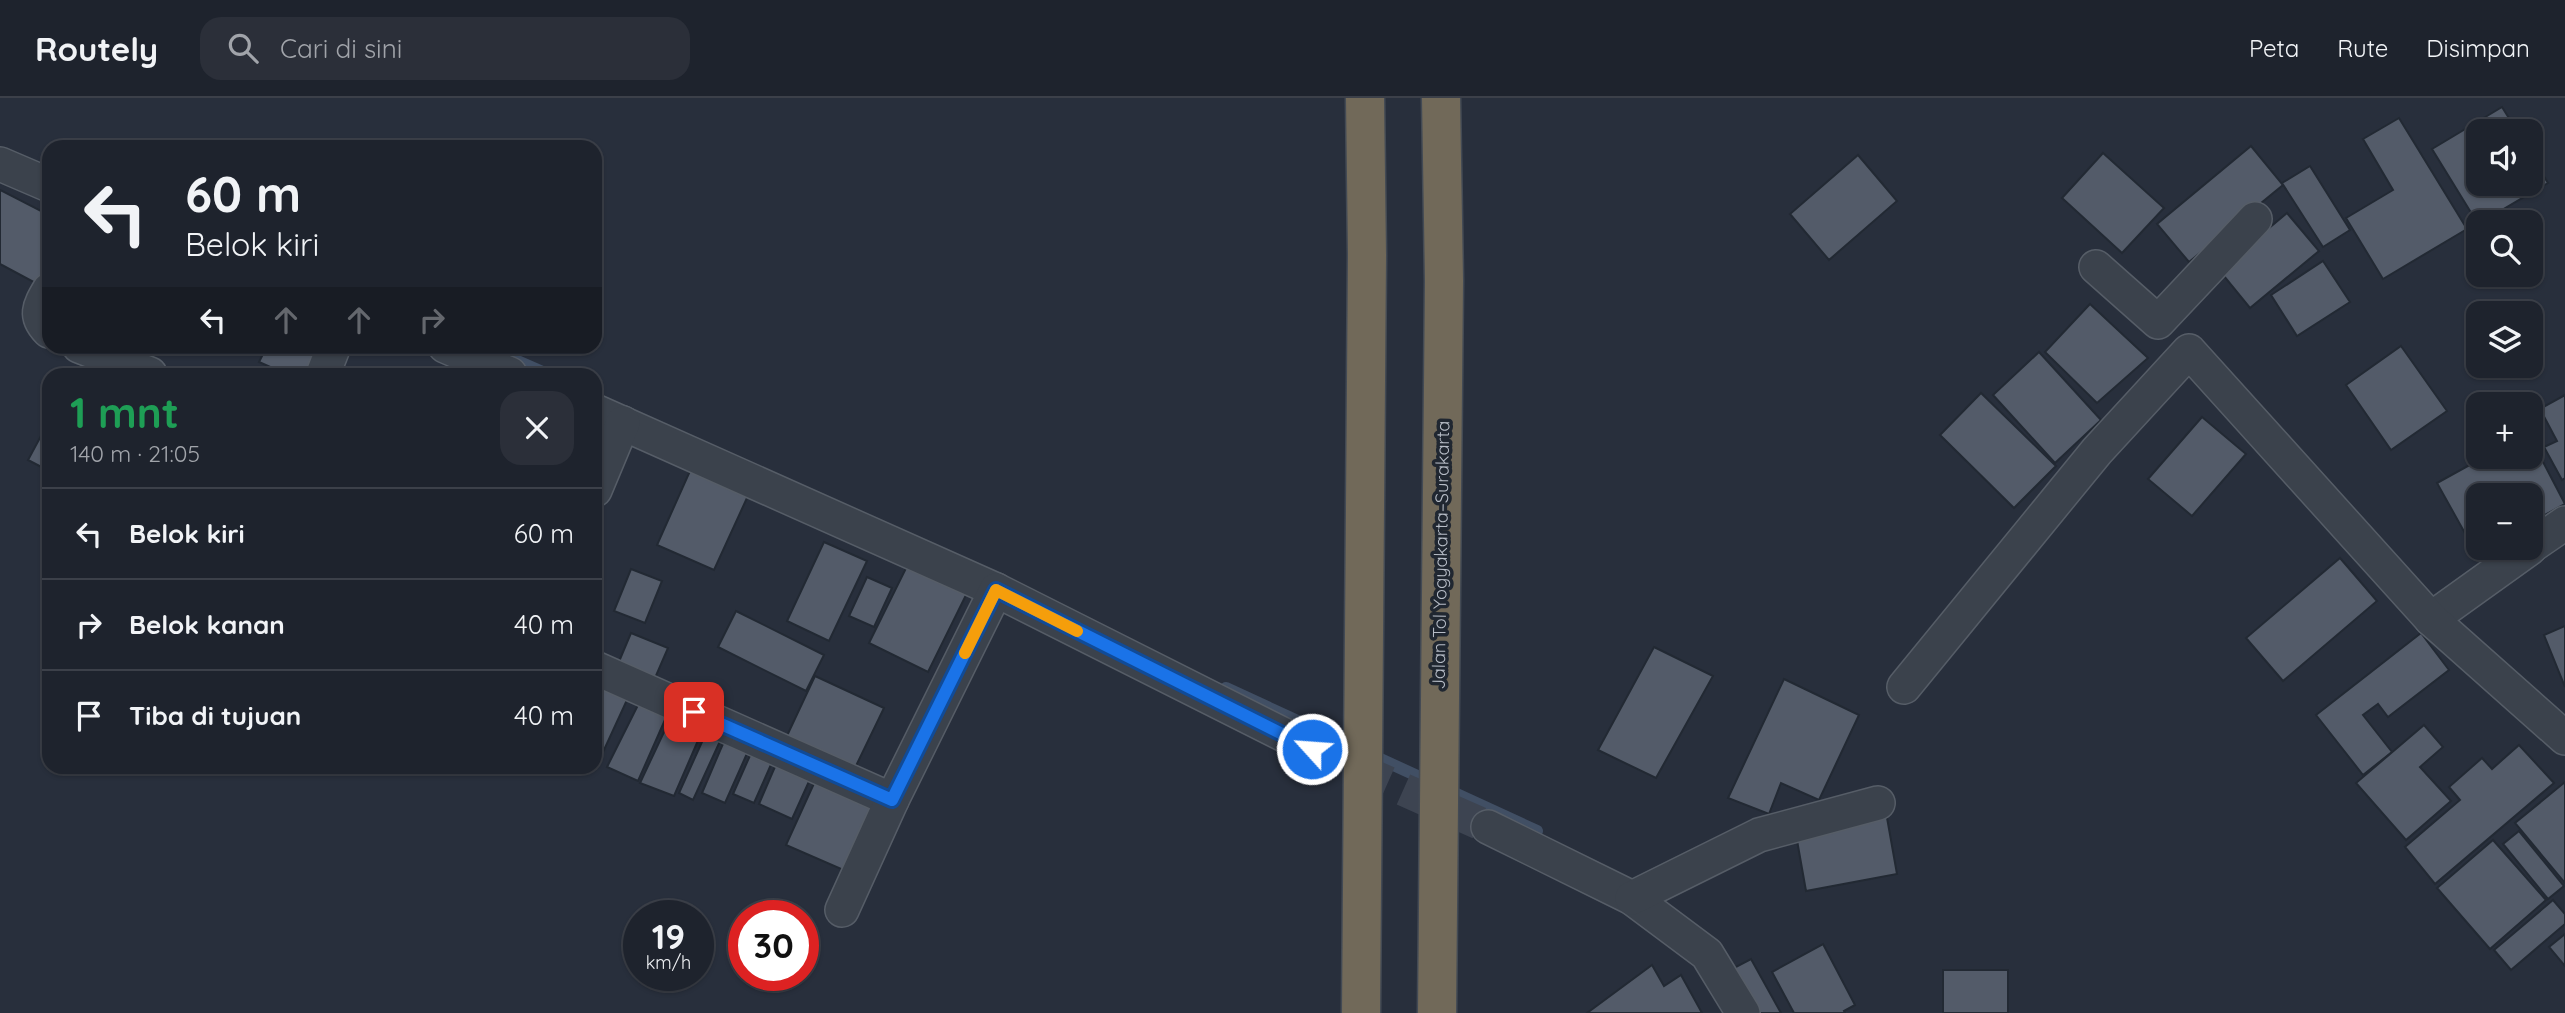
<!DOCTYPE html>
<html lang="id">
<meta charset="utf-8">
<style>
:root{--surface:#1e232d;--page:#2b2f39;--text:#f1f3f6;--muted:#a1a4aa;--line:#3c4049}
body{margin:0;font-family:Quicksand,sans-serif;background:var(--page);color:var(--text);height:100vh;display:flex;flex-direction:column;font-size:26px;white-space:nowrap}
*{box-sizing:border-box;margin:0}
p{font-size:23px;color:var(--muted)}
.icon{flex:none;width:38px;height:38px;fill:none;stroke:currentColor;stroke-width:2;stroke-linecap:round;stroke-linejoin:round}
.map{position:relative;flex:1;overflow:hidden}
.sheet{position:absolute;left:42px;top:270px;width:560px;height:406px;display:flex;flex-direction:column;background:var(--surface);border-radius:21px;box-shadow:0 2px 5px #0004,0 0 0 2px var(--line)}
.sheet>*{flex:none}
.top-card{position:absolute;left:42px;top:42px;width:560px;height:214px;border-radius:21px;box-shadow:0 2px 5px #0004,0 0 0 2px var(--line);background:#1e232d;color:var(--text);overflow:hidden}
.buttons{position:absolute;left:2466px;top:21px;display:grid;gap:14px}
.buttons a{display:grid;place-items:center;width:77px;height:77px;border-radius:14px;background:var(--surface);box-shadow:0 2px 5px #0004,0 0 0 2px var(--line);font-size:35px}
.speed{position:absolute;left:623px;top:802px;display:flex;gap:14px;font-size:35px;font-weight:700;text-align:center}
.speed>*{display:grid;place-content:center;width:91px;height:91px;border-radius:50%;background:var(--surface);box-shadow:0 2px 5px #0004,0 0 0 2px var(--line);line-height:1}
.speed small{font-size:18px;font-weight:400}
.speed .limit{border:10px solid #d22;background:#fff;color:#111}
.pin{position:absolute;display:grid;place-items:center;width:60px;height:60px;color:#fff;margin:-30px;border-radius:14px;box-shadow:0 4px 10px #0006}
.me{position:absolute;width:77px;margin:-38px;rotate:296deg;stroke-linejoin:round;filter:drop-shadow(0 0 5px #0008)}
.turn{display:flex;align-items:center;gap:24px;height:147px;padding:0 28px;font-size:32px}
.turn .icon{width:91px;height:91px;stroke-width:2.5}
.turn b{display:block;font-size:49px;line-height:60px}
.lanes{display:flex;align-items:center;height:66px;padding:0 28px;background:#0003;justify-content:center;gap:35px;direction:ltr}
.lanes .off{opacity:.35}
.round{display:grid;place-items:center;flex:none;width:74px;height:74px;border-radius:21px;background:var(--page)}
.summary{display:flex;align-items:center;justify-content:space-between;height:119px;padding:0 28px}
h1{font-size:42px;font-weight:700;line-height:52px;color:#1e9e55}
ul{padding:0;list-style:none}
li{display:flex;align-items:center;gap:21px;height:91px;padding:0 28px;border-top:2px solid var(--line)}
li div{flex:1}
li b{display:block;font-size:26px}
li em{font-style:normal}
header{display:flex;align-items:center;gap:42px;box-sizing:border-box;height:98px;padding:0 35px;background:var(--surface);border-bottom:2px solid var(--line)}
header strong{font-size:33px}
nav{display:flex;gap:38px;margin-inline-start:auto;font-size:24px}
.search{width:490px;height:63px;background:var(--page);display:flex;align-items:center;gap:18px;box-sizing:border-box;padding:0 24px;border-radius:21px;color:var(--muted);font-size:26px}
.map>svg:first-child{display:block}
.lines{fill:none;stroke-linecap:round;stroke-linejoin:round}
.stream{stroke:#414f64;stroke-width:12}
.building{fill:#535b69;stroke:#222933;stroke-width:2}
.minor-tunnel{stroke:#3d4451;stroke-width:33;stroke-dasharray:33 17;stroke-linecap:butt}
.minor-casing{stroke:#565d67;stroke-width:36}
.motorway-casing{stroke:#434a54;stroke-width:41}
.minor{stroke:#3b424c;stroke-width:33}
.motorway{stroke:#716959;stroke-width:38}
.route-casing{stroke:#114b97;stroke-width:18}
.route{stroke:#1a73e8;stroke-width:12}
.slow{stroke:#f59e0b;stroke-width:12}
.labels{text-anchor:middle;stroke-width:7;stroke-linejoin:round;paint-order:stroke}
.street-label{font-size:18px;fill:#b7bdc7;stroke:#202731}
</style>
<header>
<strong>Routely</strong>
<div class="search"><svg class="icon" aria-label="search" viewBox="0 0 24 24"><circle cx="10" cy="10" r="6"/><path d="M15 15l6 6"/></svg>Cari di sini</div>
<nav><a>Peta</a><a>Rute</a><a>Disimpan</a></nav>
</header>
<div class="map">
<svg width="2565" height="915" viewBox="0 0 2565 915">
<rect width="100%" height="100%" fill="#282f3c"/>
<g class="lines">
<g class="stream">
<polyline points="506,258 547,276"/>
<polyline points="1226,590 1537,733"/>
</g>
</g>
<g class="building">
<polygon points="2502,9 2517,33 2478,33 2478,86 2530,86 2530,56 2548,85 2478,126 2432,51"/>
<polygon points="2399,20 2467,131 2383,181 2346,120 2393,92 2363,41"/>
<polygon points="2251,48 2283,87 2189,164 2157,126"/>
<polygon points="2103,55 2164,110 2122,155 2062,100"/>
<polygon points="1858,57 1897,103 1829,162 1790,116"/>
<polygon points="2310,68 2350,132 2323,149 2282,85"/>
<polygon points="0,92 49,117 49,172 41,188 0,166"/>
<polygon points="2287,115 2319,153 2250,210 2219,172"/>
<polygon points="2323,163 2350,204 2297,238 2271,197"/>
<polygon points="2090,206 2148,260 2097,305 2045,254"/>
<polygon points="267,248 324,248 310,276 286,276 259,264"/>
<polygon points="2401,248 2447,313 2391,352 2346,287"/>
<polygon points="2039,254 2101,322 2055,365 1993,297"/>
<polygon points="83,262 109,276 75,276"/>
<polygon points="1981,295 2056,368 2014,410 1940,337"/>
<polygon points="2565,297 2565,380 2562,382 2544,349 2557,343 2540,311"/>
<polygon points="2202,319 2246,356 2192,418 2148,381"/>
<polygon points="49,323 49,373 28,362"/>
<polygon points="2530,339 2565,406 2530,425 2530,397 2478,397 2478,450 2486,450 2476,455 2437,385 2484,359 2530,359"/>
<polygon points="694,364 752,389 714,472 657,447"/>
<polygon points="824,444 867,463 829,543 787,523"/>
<polygon points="912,458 971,487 928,574 869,545"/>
<polygon points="2340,460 2377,503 2283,583 2246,540"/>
<polygon points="631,471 662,483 645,525 614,513"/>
<polygon points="867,479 892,490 874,529 849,518"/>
<polygon points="736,513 824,557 806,593 718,549"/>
<polygon points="2565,528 2565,589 2544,537"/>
<polygon points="631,535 668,550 652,587 615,573"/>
<polygon points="2421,535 2449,572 2388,619 2378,606 2363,617 2392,654 2363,677 2316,617"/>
<polygon points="1654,549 1713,578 1656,680 1598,652"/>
<polygon points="815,578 884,610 853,674 785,642"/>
<polygon points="1784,581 1859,617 1819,702 1781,685 1769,716 1728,700"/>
<polygon points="595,587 627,602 598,665 595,664"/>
<polygon points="640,603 668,615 638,683 607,669"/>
<polygon points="672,617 703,631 674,698 640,685"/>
<polygon points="2424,627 2443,649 2420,669 2451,703 2406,742 2356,685"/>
<polygon points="706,635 721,641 693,702 679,695"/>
<polygon points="725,641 749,651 725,705 702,695"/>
<polygon points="2519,647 2554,685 2435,786 2405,749 2460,702 2449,689 2482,660 2492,671"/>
<polygon points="752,653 773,662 754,705 733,696"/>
<polygon points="777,664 811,679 792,721 759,706"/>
<polygon points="816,681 877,708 848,774 786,747"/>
<polygon points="2565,684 2565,785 2515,725"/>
<polygon points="1886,714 1897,776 1806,793 1795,731"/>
<polygon points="2519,733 2564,788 2548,801 2503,746"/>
<polygon points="2493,742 2546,802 2490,851 2437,790"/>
<polygon points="2553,802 2565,816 2565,826 2511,872 2494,852"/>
<polygon points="2565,836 2565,868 2549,849"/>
<polygon points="1823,846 1855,907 1844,913 1845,915 1794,915 1772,874"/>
<polygon points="1751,861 1781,915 1754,915 1730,872"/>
<polygon points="1652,867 1664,888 1681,877 1702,915 1587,915"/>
<rect x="1943" y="872" width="65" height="43"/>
</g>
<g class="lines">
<polyline class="minor-tunnel" points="1312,651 1488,729"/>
<defs>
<g id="minor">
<polyline points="0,66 49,87"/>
<polyline points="2096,169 2158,224 2255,121"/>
<path d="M 49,192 C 39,209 34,218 49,233"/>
<polyline points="79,248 150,276"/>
<polyline points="445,248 510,276"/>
<polyline points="323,276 334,248"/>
<polyline points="595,313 996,492 1312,651"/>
<polyline points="595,392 623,325"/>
<polyline points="2530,449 2565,425"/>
<polyline points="2431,521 2530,450"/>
<polyline points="595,570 892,702"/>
<polyline points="1904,589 2097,353 2189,253 2431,521 2565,640"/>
<polyline points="1488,729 1632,800 1707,856 1743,915"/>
<polyline points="1632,800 1759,737 1878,705"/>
<polyline points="842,812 892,702 996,492"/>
</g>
<g id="motorway">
<polyline points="1361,915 1367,157 1365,0"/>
<polyline points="1437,915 1444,183 1441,0"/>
</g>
</defs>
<use href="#minor" class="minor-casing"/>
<use href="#motorway" class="motorway-casing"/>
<use href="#minor" class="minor"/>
<use href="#motorway" class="motorway"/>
</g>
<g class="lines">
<defs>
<polyline id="route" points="694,614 892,702 996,492 1312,651"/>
</defs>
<use href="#route" class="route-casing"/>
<use href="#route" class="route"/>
<polyline class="slow" points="965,555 996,492 1077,533"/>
</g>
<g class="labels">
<g class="street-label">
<text transform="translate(1441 457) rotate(-89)" y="6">Jalan Tol Yogyakarta–Surakarta</text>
</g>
</g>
</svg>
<div class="buttons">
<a><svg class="icon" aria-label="sound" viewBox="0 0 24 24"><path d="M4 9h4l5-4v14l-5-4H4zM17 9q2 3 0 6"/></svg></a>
<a><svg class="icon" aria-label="search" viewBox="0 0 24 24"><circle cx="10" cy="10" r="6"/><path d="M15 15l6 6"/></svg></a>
<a><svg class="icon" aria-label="layers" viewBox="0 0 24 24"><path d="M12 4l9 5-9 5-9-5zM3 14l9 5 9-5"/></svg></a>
<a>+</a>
<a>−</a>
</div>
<div class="speed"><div>19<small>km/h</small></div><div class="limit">30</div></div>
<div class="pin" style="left:694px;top:614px;background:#d93025"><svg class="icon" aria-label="arrive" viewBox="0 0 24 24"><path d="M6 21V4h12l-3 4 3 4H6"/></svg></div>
<svg class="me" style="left:1312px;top:651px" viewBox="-20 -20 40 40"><circle r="17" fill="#1a73e8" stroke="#fff" stroke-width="3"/><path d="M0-11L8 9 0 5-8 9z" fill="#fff"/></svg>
<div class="top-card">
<div class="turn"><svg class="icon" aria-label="left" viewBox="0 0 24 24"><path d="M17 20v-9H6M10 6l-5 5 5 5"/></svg><div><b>60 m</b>Belok kiri</div></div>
<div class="lanes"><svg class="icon" aria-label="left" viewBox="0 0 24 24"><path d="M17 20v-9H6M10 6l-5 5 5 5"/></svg><svg class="icon off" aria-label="ahead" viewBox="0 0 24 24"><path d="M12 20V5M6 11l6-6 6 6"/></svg><svg class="icon off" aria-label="ahead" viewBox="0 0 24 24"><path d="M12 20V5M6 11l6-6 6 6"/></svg><svg class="icon off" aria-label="right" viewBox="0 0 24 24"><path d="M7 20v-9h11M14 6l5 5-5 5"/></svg></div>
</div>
<section class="sheet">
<div class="summary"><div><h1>1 mnt</h1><p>140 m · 21:05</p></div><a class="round"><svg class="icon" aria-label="close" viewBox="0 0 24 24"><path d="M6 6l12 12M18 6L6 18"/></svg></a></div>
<ul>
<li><svg class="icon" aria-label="left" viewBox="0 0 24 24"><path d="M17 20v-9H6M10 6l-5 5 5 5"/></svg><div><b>Belok kiri</b></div><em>60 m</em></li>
<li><svg class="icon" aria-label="right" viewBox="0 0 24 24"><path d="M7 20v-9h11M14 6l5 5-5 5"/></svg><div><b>Belok kanan</b></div><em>40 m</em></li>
<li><svg class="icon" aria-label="arrive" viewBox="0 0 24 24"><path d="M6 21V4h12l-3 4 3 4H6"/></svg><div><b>Tiba di tujuan</b></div><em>40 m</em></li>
</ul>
</section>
</div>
